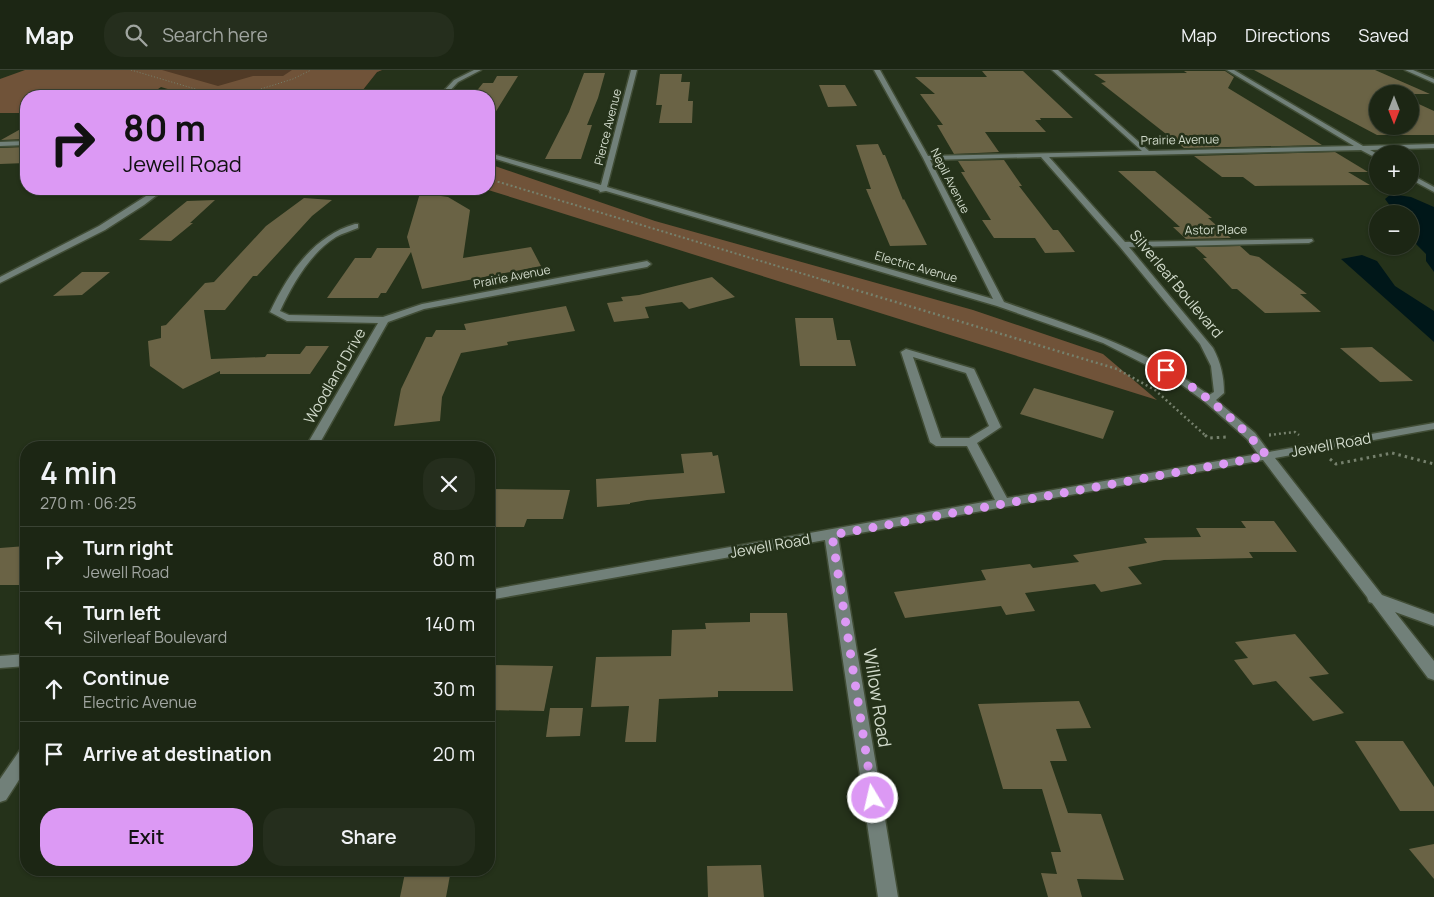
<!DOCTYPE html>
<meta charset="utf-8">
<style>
:root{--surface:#1c2614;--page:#252e1d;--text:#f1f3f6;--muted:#a0a5a0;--line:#3a4334;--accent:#dc99f4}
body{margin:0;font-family:Manrope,sans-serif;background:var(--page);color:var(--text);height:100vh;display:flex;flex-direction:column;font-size:19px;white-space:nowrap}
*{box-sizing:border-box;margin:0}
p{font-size:16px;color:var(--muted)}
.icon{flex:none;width:28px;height:28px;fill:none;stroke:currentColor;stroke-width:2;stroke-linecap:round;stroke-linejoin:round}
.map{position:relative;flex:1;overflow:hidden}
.sheet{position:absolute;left:20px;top:371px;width:475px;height:435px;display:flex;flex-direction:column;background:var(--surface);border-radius:20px;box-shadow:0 1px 4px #0004,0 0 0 1px var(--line)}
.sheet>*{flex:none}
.hud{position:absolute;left:20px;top:20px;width:475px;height:105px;border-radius:20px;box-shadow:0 1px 4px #0004,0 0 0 1px var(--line);background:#dc99f4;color:#111;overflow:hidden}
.needle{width:32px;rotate:180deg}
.controls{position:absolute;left:1369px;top:15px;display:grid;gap:10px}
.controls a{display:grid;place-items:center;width:50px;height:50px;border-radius:50%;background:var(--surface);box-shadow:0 1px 4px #0004,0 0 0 1px var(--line);font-size:25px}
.pin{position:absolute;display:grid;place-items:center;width:42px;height:42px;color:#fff;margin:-21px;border:2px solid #fff;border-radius:50%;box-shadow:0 1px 5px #0007}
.me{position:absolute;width:55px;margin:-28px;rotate:351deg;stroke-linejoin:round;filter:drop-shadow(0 0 4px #0008)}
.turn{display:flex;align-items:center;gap:18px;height:105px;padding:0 20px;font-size:22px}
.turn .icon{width:65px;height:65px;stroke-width:2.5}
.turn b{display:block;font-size:35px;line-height:42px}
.round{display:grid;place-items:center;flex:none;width:52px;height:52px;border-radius:20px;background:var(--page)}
.head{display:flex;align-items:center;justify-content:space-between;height:85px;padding:0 20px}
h1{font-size:30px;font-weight:600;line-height:38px}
.button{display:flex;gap:10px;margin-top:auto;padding:10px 20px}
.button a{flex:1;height:58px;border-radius:20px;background:var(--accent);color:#111;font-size:20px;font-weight:600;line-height:58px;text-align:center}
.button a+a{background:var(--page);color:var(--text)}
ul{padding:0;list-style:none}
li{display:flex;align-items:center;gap:15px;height:65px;padding:0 20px;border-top:1px solid var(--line)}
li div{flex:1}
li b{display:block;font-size:19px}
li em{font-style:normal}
header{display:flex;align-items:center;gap:30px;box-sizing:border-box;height:70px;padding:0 25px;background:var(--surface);border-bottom:1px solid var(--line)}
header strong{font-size:24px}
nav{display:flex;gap:28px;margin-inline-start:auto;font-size:18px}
.search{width:350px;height:45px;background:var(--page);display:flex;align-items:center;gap:12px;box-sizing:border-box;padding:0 18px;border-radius:20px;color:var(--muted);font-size:19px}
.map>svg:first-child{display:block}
.green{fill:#503a26}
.forest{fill:#705339}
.water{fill:#001719}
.building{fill:#6a6345}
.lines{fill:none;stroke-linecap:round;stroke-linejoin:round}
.minor-casing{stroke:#414d36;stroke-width:3}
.path-far3{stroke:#76816d;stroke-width:1;stroke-dasharray:1 2;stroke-linecap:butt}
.path-far2{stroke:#76816d;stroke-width:2;stroke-dasharray:2 2.5;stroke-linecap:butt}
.path-far1{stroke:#76816d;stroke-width:2.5;stroke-dasharray:2 3;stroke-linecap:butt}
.path{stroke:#76816d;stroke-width:3;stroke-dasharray:2.5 4;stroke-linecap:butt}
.minor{fill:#718079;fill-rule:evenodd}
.route{stroke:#dc99f4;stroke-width:9;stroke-dasharray:0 16.2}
.labels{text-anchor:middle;stroke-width:5;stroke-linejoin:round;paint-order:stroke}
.far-street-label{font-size:12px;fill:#d1dacb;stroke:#25321a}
.street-label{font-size:15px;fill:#d1dacb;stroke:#25321a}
.near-street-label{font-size:18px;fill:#d1dacb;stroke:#25321a}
</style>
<header>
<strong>Map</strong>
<div class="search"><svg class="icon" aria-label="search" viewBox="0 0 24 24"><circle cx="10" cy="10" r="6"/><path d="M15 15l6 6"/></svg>Search here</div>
<nav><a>Map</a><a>Directions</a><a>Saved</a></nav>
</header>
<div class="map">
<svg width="1434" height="827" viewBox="0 0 1434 827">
<rect width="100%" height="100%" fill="#25321a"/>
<polygon class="green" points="136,0 382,0 377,2 358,26 218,26"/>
<g class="forest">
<polygon points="25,0 162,0 218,16 253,6 283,6 292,0 382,0 377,2 358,26 191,26 161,17 148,26 26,26 26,43 0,43 0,9"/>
<polygon points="489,94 655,151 973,240 1103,284 1157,330 485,119 489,119"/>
</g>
<g class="water">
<polygon points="1391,124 1411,127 1434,137 1434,202 1426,191 1426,184 1416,174 1417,171 1410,161 1410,144 1396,144 1385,129"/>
<polygon points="1362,185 1377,191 1395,216 1434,241 1434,272 1341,189"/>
</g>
<g class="building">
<polygon points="1254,0 1375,0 1430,24 1378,24 1378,56 1410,56 1410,30 1434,41 1434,65 1377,65"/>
<polygon points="982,1 1023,1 1073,48 1040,48 1041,50 1035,50 1046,62 985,62 999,82 954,84 937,55 943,55 920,24 935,24 915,7 987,7"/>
<polygon points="1184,1 1225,1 1234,7 1228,18 1322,75 1184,78 1101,13 1106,12 1094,4 1187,3"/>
<polygon points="584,3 605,3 598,28 587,55 592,55 581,89 545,89 569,42"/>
<polygon points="660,4 682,4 681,12 690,12 688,31 693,31 692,53 659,53 662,35 656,35"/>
<polygon points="497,6 518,6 490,51 489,26 477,26 475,23 483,13 493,13"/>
<polygon points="819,15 845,15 857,36 828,37"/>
<polygon points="26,56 26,69 1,70"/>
<polygon points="878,74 883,85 885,85 903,130 904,129 927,175 890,176 866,119 871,119 856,75"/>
<polygon points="26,77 26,93 0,94 0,78"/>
<polygon points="1335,82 1368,102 1348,102 1370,115 1255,116 1243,107 1222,107 1194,86"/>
<polygon points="1004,90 1022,116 1019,116 1053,160 1058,160 1075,182 1045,183 1035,168 994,168 982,150 991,150 961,102 965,102 958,91"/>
<polygon points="1118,101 1155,101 1212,148 1208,148 1231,168 1186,169 1173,157 1180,157"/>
<polygon points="420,123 448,127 470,140 463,188 531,177 541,196 422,219 411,182 386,223 381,223 378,228 327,228 355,188 371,188 377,178 410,178 407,167"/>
<polygon points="304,128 332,130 312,146 257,206 253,206 225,240 204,240 211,289 265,287 267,284 300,284 306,276 329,276 310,304 220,304 220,301 183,319 150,296 148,271 161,268 161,256 166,255 205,213 214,212 266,156"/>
<polygon points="215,130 190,153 193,153 171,171 139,170 187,131"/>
<polygon points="1240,176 1250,185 1259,187 1307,224 1300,224 1321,242 1265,243 1237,219 1232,219 1203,188 1207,188 1195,177"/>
<polygon points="82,202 110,202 82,225 53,226"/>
<polygon points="712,207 735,227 689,239 682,232 645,237 649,248 614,252 607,233 623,231 621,227 639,225"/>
<polygon points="566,236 575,261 507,272 508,275 461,283 442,327 440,351 394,356 401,319 426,267 432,267 436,260 466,260 464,254"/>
<polygon points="795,248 833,248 837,270 850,270 856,296 800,296"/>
<polygon points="1372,277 1413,311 1380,312 1340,278"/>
<polygon points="1034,318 1114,341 1103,369 1020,344"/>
<polygon points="712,382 713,386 718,385 725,423 647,430 630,433 630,434 597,437 596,409 684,403 681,384"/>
<polygon points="489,419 570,420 563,449 527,449 524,457 489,457"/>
<polygon points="1241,451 1274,451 1297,482 1249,482 1253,488 1164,490 1128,497 1142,514 1101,522 1095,514 1025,523 1035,541 1006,545 1001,536 905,548 894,522 986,510 981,500 1030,494 1033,498 1079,492 1073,485 1147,473 1144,468 1201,467 1196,458 1246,458"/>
<polygon points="26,476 26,515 0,515 0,478"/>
<polygon points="750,543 787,543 793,621 718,621 718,627 659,629 656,672 625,672 629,636 591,637 596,587 671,586 672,560 706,559 705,553 750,552"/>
<polygon points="1295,564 1329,604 1309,607 1344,643 1313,651 1276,611 1253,615 1234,590 1248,588 1235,572"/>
<polygon points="489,595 553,596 544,641 489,640"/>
<polygon points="1079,631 1091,658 1056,659 1067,691 1050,691 1068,743 1101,744 1124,810 1077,809 1082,827 1048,827 1041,803 1057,804 1051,782 1061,782 1042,719 1003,719 978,634"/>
<polygon points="550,638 583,638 580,666 546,667"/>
<polygon points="1355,671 1403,671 1434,717 1434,741 1400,741"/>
<polygon points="1434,774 1434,809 1409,779"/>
<polygon points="761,795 764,827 708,827 707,796"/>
<polygon points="451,800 446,827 400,827 405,803"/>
</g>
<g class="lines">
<defs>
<g id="minor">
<polygon points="474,0 481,0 458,12 445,26 439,26 454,10"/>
<path d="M 631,0 L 637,0 L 607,117 L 993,229 L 923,88 L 874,0 L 880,0 L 928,86 L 1142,81 L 1052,0 L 1058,0 L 1149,81 L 1354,76 L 1227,0 L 1234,0 L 1363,76 L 1434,74 L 1434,78 L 1370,80 L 1378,84 L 1378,89 L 1361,80 L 1049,87 L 1125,172 L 1312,169 L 1313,171 L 1309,173 L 1129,177 L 1213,278 C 1221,293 1224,307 1224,323 L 1216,330 L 1255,363 L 1269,382 L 1434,353 L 1434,359 L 1275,388 L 1382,525 L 1434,544 L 1434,556 L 1395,542 L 1434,591 L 1434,610 L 1428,608 L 1372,533 L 1369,532 L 1367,527 L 1263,390 L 838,467 L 898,827 L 878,827 L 825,470 L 489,530 L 489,520 L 995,430 L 967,376 L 936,376 L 930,372 L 901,282 L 906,279 L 974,299 L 975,301 L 1001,357 L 977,373 L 1007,428 L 1258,384 L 1247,369 L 1205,332 L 1174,309 L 1103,273 L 997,236 L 606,121 L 600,122 L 599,120 L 489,87 L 489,83 L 601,115 ZM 1041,87 L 1120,177 L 1200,274 L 1211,296 L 1214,322 L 1209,325 C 1145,278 1078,258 1004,232 L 930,90 ZM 913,287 L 966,303 L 989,356 L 969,368 L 941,368 Z"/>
<polygon points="1405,0 1413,0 1434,9 1434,13"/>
<polygon points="26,71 26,75 0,76 0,72"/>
<polygon points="1410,104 1434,117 1434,122 1410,109"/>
<polygon points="157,119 165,119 144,135 105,160 0,213 0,207 99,156"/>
<path d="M 355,154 L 358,154 L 358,158 C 351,161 343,163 336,167 C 311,182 292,215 280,241 L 289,245 L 383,247 L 422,234 L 647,191 L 651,194 L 647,197 L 424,239 L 388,252 L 317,378 L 305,378 L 378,253 L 287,251 L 270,242 C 288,204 313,166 355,154 Z"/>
<polygon points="26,584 26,596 0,598 0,586"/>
<polygon points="26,677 26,699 6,730 0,732 0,709 20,680"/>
</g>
</defs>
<use href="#minor" class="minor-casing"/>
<g class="path-far3">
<polyline points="131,0 219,26"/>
<polyline points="238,26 293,9 311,0"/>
</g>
<polyline class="path-far2" points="489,109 827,211"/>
<g class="path-far1">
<polyline points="823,210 1117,299 1155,320 1206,366"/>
<polyline points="1269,365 1295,362 1299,365"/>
</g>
<g class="path">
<polyline points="1205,365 1208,368 1228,367"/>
<polyline points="1269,365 1271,365"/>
<polyline points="1330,389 1336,394 1392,383 1434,394"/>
</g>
<use href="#minor" class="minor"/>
</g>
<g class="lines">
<path class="route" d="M 873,728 L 832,465 L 1267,386 C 1239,352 1204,323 1166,300"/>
</g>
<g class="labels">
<g class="far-street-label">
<text transform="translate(608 57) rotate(-76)" y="4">Pierce Avenue</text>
<text transform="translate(1180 70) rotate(-1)" y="4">Prairie Avenue</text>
<text transform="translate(950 111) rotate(63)" y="4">Nepil Avenue</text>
<text transform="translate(1216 160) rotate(-1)" y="4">Astor Place</text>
<text transform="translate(916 197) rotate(16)" y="4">Electric Avenue</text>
<text transform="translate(512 207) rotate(-11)" y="4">Prairie Avenue</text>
</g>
<g class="street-label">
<text transform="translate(1176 214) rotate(50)" y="5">Silverleaf Boulevard</text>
<text transform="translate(335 306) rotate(-60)" y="5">Woodland Drive</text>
<text transform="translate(1331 375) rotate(-10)" y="5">Jewell Road</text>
<text transform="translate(770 476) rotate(-10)" y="5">Jewell Road</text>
</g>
<g class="near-street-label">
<text transform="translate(877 628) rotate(81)" y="6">Willow Road</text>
</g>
</g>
</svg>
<div class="controls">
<a><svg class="needle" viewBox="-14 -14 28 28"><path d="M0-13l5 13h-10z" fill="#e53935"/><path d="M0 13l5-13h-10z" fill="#a0a5a0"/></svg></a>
<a>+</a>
<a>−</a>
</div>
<div class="pin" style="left:1166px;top:300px;background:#d93025"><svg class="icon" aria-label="arrive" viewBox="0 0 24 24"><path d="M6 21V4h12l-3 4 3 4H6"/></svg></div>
<svg class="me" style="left:873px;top:728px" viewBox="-20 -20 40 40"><circle r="17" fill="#dc99f4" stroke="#fff" stroke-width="3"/><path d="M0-11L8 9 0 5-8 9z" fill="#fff"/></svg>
<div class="hud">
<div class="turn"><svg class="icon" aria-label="right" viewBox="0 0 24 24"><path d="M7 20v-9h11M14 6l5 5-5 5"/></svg><div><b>80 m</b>Jewell Road</div></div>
</div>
<section class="sheet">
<div class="head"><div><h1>4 min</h1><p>270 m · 06:25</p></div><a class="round"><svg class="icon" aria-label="close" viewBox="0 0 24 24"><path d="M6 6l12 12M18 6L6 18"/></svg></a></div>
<ul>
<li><svg class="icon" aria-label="right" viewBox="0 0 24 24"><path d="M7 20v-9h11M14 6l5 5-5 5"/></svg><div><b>Turn right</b><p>Jewell Road</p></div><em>80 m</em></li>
<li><svg class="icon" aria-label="left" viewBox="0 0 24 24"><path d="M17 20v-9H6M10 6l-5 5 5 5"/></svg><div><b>Turn left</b><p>Silverleaf Boulevard</p></div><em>140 m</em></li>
<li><svg class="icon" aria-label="ahead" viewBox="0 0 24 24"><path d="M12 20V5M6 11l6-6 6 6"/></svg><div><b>Continue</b><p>Electric Avenue</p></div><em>30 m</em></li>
<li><svg class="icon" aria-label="arrive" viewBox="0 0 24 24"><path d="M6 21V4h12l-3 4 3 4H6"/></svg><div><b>Arrive at destination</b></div><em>20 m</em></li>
</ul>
<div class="button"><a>Exit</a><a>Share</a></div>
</section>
</div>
